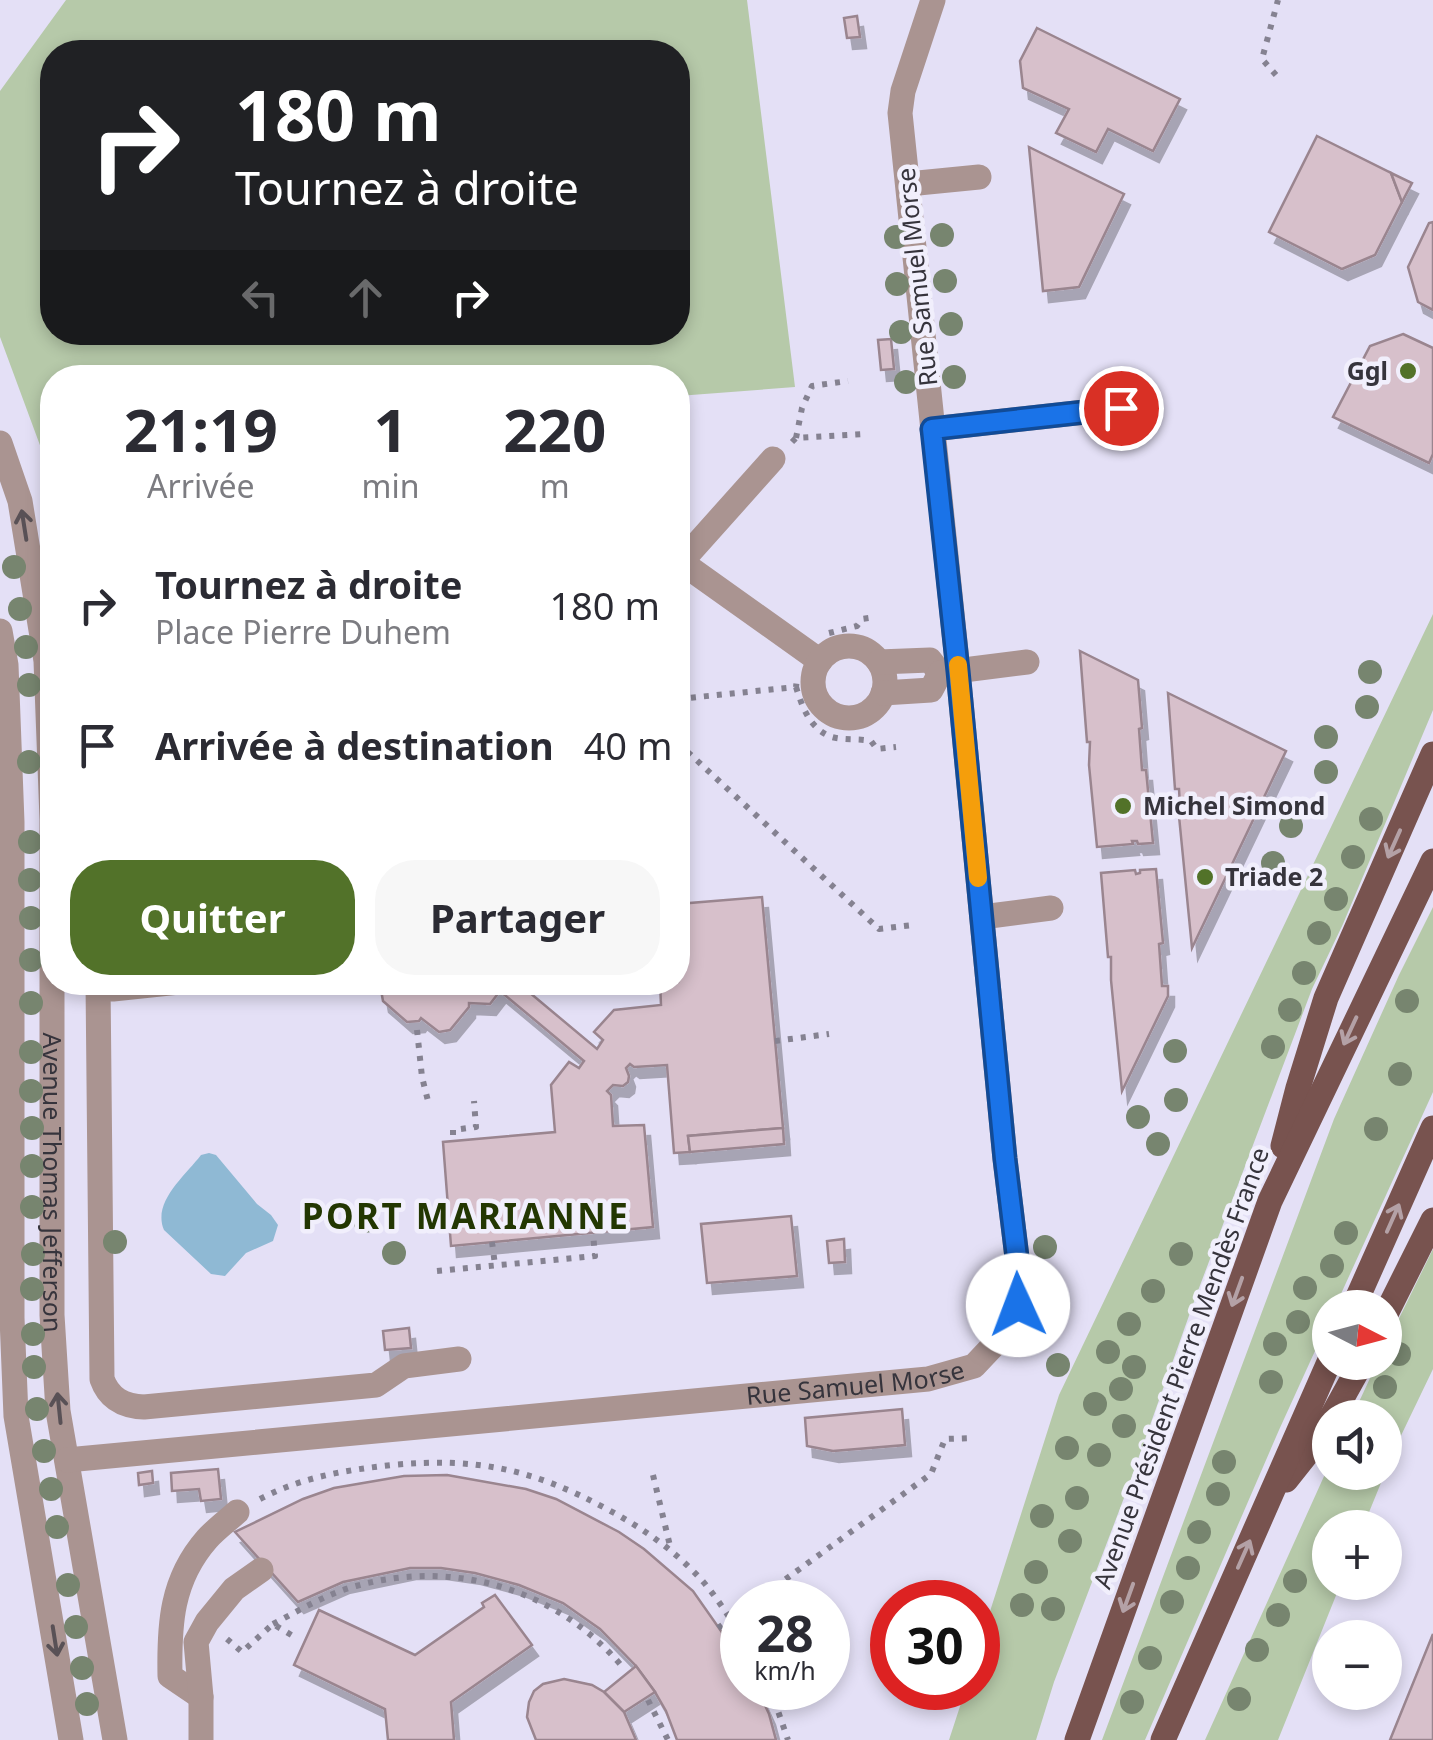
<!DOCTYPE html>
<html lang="fr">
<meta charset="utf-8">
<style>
:root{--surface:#fff;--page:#f7f7f7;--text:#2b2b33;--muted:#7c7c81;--accent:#527229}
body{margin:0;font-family:"Noto Sans",sans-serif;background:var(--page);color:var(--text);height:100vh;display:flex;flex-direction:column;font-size:38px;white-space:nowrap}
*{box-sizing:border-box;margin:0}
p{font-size:32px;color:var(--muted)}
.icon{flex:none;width:55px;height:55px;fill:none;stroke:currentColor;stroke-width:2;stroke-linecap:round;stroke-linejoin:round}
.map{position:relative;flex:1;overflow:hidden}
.sheet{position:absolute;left:40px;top:365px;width:650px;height:630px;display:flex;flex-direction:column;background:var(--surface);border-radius:40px;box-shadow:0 5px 15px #0003}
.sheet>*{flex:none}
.hud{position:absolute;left:40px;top:40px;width:650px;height:305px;border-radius:40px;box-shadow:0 5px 15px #0003;background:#202124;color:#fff;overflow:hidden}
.needle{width:65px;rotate:96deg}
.buttons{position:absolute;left:1312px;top:1290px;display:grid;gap:20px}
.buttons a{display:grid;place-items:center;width:90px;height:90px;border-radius:50%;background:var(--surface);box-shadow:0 5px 15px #0003;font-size:50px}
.speed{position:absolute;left:720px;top:1580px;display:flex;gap:20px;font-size:50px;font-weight:700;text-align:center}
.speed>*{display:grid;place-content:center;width:130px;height:130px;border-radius:50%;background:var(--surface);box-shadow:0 5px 15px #0003;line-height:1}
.speed small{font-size:25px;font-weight:400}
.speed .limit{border:15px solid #d22;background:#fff;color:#111}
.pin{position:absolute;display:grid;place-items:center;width:85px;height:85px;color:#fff;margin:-42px;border:5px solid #fff;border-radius:50%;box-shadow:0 2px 10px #0007}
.me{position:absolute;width:110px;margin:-55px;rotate:358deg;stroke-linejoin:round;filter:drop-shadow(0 0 8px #0008)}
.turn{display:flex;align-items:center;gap:35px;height:210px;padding:0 30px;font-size:45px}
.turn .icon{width:130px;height:130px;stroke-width:2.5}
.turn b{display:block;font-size:70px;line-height:85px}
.lanes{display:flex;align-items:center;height:95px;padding:0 30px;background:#0003;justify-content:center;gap:50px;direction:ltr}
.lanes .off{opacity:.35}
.eta{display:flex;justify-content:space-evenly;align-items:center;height:170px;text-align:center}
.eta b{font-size:60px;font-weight:700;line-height:70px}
.cta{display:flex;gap:20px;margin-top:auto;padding:20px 30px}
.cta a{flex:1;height:115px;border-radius:40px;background:var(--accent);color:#fff;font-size:40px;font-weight:700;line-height:115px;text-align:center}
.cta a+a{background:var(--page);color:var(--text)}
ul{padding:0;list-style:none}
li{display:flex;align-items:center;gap:30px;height:140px;padding:0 30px}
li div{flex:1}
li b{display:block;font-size:38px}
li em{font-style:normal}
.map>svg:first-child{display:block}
.green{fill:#b6c9a9;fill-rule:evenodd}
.water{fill:#8fb9d4}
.building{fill:#d7c0cb;stroke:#9a858f;stroke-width:2.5;filter:url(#shadow)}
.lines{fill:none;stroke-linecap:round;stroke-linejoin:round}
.path{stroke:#858291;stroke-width:6;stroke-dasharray:5 8;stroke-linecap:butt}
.minor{stroke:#aa9491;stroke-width:25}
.major{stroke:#78534f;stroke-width:25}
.tree{fill:#77856f}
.oneway{stroke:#595156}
.oneway2{stroke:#b4a1a6}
.route-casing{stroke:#114b97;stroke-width:25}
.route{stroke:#1a73e8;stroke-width:18}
.slow{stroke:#f59e0b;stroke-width:18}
.poi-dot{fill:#527229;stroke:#f1effc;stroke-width:4}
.labels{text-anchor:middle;stroke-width:9;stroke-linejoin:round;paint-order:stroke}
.street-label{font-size:25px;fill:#36343c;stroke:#f1effc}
.poi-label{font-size:25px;font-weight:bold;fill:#36343c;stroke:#f1effc;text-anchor:start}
.district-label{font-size:35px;font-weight:bold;letter-spacing:2.5px;fill:#233702;stroke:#f1effc}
</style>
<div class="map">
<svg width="1433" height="1740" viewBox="0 0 1433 1740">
<defs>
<filter id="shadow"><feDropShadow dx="6" dy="11" stdDeviation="0" flood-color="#0004"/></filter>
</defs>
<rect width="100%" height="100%" fill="#e4e0f6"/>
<g class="green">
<path d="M 66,0 L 747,0 L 795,387 L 678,396 L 678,378 L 52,378 L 52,447 L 41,448 L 0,337 L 0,91 ZM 52,52 L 678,52 L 678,332 L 52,332 Z"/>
<polygon points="1433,614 1433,710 1343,924 1312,989 1196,1296 1127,1490 1054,1682 1036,1740 949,1740 966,1688 978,1688 978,1649 1059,1395"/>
<polygon points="1433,907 1433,1092 1335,1307 1330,1308 1330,1318 1279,1430 1145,1740 1102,1740 1334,1119 1399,975"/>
<polygon points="1433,1249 1433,1369 1396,1446 1363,1527 1330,1528 1330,1582 1341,1583 1278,1740 1205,1740 1330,1463 1330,1472 1385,1472 1385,1418 1352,1417 1377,1363 1385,1362 1385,1347"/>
</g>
<path class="water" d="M 209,1153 L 216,1155 L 257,1204 L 271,1215 L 278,1225 L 273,1241 L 246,1253 L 225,1276 L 211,1274 L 164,1230 C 152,1202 185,1176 201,1155 Z"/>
<g class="building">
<polygon points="857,16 860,37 847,38 844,18"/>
<polygon points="1037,28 1180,99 1153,151 1108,129 1096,152 1056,133 1069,109 1023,88 1020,61"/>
<polygon points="1317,136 1391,173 1402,202 1375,255 1342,269 1269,232"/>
<polygon points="1029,147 1124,194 1079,287 1043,291"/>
<polygon points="1391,173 1412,183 1402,202"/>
<polygon points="1433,222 1433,310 1418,302 1408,267 1429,223"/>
<polygon points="1403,334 1433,348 1433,454 1429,463 1333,417 1370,346"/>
<polygon points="891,339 894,369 881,370 878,340"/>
<polygon points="1080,651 1138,680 1142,728 1139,729 1142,770 1146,770 1153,843 1138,844 1137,841 1132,841 1133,844 1097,847 1089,765 1090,742 1087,742"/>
<polygon points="1168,693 1286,751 1192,948 1178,806 1180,806 1179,789 1175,789"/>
<polygon points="1156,869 1163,943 1159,944 1162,986 1168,986 1168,996 1122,1091 1111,980 1111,957 1108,957 1101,873 1135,870 1136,874 1140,873 1140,870"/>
<polygon points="762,897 783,1128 688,1136 690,1152 674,1153 667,1065 634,1067 630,1064 626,1068 629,1076 628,1082 623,1086 613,1085 607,1091 611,1095 613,1126 644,1125 653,1227 451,1246 443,1142 555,1132 551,1085 569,1062 579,1068 584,1061 500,991 490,1004 469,1003 469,1007 450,1030 439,1032 421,1018 419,1021 407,1022 383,1001 381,990 384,986 380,982 517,982 597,1049 603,1040 594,1032 614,1010 661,1005 660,982 678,982 678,904"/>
<polygon points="783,1128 784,1144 690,1152 688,1136"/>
<polygon points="791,1216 797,1276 707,1283 701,1224"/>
<polygon points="844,1239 845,1262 829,1263 827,1241"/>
<polygon points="409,1328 411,1348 385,1350 383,1331"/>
<polygon points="902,1409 905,1445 833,1451 807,1446 805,1418"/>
<polygon points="218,1469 221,1499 201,1501 199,1489 172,1491 171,1473"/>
<polygon points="152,1471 153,1483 139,1485 138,1473"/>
<polygon points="447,1475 526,1489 556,1499 619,1532 644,1549 693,1591 735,1651 742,1663 742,1688 757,1688 769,1714 776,1740 677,1740 666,1711 655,1692 636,1666 600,1629 563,1603 519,1585 475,1573 441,1568 410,1568 343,1582 298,1602 235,1532 303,1499 334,1488 404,1476"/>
<polygon points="495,1595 532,1645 451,1702 454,1740 388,1740 385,1709 294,1665 319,1610 415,1655 484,1607 482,1603"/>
<polygon points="1433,1634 1433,1740 1390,1740"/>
<polygon points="636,1666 655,1692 624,1712 604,1692"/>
<polygon points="564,1679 592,1685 604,1692 624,1712 636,1740 536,1740 527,1717 529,1702 534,1691 543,1684"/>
</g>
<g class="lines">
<g class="path">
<polyline points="1276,75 1262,59 1278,0"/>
<polyline points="796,438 802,408 812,386 848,381"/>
<polyline points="792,442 796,438 864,434"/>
<polyline points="829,633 857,626 862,619 876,617"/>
<path d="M 796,687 C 802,706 809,727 829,736 C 841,741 858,738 871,741 L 877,749 L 896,747"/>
<polyline points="678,699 796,687 797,678"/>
<polyline points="678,743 879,929 913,925"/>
<polyline points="417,1030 422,1077 429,1105"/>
<polyline points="775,1041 829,1034"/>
<polyline points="453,1135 453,1130 476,1127 474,1101"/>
<polyline points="492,1242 495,1265"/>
<polyline points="437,1271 595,1256 593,1233"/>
<polyline points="653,1475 671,1550"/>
<path d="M 260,1499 C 302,1477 346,1470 392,1465 C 476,1457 532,1469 605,1508 C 637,1525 666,1544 692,1570 C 712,1589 727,1614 742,1637"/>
<polyline points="754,1602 931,1474 945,1439 974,1438"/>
<path d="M 273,1624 C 300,1610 326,1594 356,1586 C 456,1558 560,1590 625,1670"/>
<polyline points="718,1628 742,1611"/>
<polyline points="227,1639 242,1652 273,1624 293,1636"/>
<polyline points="770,1688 788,1740"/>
<polyline points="648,1700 668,1740"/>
</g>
<g class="minor">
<polyline points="908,184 979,177"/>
<polyline points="932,429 1121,408"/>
<path id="s1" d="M 0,443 L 20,501 L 46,661 L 52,819 L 52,1315 L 58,1411 L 115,1740"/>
<polyline points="678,562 681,562 820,661"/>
<polyline points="681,562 773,459"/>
<polyline points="0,631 6,665 12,822 12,1318 16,1416 71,1740"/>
<circle cx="849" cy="682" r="36"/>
<polyline points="879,662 930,660 940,673"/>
<polyline points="940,673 1027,662"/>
<polyline points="883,693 931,690 940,673"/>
<polyline points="982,917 1051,908"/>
<path d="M 98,982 L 102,1379 C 109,1399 124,1406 144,1407 L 376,1385 L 404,1366 L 459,1359"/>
<polyline points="98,987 113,989 179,982"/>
<path id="s2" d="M 67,1460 L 928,1379 L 974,1366 L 1007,1331 L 1018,1305 L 1020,1282 L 1005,1159 L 958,671 L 900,113 L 903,91 L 933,0"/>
<path d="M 201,1697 L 170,1676 C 169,1625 171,1580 207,1539 C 216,1529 227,1521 237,1512"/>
<polyline points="201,1740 201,1697 196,1642 207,1622 234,1589 261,1570"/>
</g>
<g class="major">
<polyline points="1283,1146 1298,1088 1326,998 1433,754"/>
<polyline points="1353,1308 1433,1128"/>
<polyline points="1385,1316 1433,1220"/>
<polyline points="1331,1418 1362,1362"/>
<polyline points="1286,1480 1313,1446 1330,1419"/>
<polyline points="1077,1740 1270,1201 1433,861"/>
<polyline points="1163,1740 1330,1360"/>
</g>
</g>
<g class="tree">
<circle cx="942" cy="235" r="12"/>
<circle cx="896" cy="237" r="12"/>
<circle cx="945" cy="281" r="12"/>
<circle cx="897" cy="284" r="12"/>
<circle cx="951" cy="324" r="12"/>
<circle cx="901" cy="332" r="12"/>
<circle cx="954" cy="377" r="12"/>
<circle cx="906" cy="382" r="12"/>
<circle cx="14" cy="567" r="12"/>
<circle cx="20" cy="609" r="12"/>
<circle cx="26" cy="647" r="12"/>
<circle cx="1370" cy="672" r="12"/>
<circle cx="29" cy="685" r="12"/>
<circle cx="1367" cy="707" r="12"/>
<circle cx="1326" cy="737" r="12"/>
<circle cx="29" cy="762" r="12"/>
<circle cx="1326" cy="772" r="12"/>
<circle cx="1371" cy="819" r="12"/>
<circle cx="1291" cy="826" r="12"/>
<circle cx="30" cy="842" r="12"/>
<circle cx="1353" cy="857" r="12"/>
<circle cx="1273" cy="863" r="12"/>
<circle cx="30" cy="880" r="12"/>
<circle cx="1336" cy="899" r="12"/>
<circle cx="31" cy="918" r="12"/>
<circle cx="1319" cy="933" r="12"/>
<circle cx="31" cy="960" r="12"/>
<circle cx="1304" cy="973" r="12"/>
<circle cx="1407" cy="1001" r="12"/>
<circle cx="31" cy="1003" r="12"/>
<circle cx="1290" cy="1010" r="12"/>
<circle cx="1273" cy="1047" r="12"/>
<circle cx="1175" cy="1051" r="12"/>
<circle cx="31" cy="1052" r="12"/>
<circle cx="1400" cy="1074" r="12"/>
<circle cx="31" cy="1091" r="12"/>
<circle cx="1176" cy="1100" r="12"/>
<circle cx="1138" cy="1117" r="12"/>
<circle cx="32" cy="1128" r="12"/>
<circle cx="1376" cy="1129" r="12"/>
<circle cx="1158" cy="1144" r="12"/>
<circle cx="32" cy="1166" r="12"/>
<circle cx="32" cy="1207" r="12"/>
<circle cx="365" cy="1221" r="12"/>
<circle cx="1346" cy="1233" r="12"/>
<circle cx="115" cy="1242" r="12"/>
<circle cx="1045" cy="1247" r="12"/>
<circle cx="394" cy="1253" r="12"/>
<circle cx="33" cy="1254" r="12"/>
<circle cx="1181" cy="1254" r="12"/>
<circle cx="1332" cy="1266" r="12"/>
<circle cx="1305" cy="1288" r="12"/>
<circle cx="32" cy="1289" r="12"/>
<circle cx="1153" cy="1291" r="12"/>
<circle cx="1052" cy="1313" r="12"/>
<circle cx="1298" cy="1322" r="12"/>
<circle cx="1129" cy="1324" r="12"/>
<circle cx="33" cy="1334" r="12"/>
<circle cx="1275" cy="1344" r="12"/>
<circle cx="1108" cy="1352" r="12"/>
<circle cx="1399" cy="1354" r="12"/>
<circle cx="1058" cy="1365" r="12"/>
<circle cx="34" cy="1367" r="12"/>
<circle cx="1134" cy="1367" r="12"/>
<circle cx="1271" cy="1382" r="12"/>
<circle cx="1385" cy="1387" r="12"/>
<circle cx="1121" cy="1389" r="12"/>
<circle cx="1095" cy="1404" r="12"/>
<circle cx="37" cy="1409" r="12"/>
<circle cx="1124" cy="1426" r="12"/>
<circle cx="1067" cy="1448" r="12"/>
<circle cx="44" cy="1451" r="12"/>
<circle cx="1099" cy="1455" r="12"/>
<circle cx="1224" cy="1462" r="12"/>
<circle cx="51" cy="1489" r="12"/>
<circle cx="1218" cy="1494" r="12"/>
<circle cx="1077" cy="1498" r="12"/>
<circle cx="1042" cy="1516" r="12"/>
<circle cx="57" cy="1527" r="12"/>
<circle cx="1199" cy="1532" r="12"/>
<circle cx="1070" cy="1541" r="12"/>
<circle cx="1188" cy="1568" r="12"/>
<circle cx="1036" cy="1572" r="12"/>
<circle cx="1295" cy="1581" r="12"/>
<circle cx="68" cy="1585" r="12"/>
<circle cx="1172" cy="1602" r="12"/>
<circle cx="1022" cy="1605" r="12"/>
<circle cx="1053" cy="1609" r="12"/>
<circle cx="1278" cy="1615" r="12"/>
<circle cx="76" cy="1627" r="12"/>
<circle cx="1257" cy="1650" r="12"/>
<circle cx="1150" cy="1658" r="12"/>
<circle cx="82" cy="1668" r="12"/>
<circle cx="1239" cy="1699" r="12"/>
<circle cx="1132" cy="1702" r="12"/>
<circle cx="87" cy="1704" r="12"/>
</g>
<defs><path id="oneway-shaft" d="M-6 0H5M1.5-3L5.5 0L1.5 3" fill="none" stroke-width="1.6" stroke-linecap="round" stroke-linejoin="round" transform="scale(2.5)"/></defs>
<g class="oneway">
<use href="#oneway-shaft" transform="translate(24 525) rotate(-99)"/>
<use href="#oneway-shaft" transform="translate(59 1408) rotate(-96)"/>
<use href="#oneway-shaft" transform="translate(55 1641) rotate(81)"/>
</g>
<g class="oneway2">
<use href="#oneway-shaft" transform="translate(1394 844) rotate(114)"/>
<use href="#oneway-shaft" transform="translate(1350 1031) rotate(115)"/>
<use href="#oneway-shaft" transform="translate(1393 1218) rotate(-66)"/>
<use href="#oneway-shaft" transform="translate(1237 1292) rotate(110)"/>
<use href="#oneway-shaft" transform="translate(1244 1554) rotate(-66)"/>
<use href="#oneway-shaft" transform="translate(1128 1598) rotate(110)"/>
</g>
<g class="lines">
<defs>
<polyline id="route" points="1018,1305 1020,1282 1005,1159 958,671 932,429 1121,408"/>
</defs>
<use href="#route" class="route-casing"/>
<use href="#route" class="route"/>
<polyline class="slow" points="958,665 978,878"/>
</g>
<g class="poi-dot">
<circle cx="1408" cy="371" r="10"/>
<circle cx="1123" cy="806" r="10"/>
<circle cx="1205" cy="877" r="10"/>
</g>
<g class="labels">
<g class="street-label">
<text transform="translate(917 277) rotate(-96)" y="9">Rue Samuel Morse</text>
<text dy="9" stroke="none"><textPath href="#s1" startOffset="745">Avenue Thomas Jefferson</textPath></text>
<text transform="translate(1181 1368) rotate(-70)" y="9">Avenue Président Pierre Mendès France</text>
<text dy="9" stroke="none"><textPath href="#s2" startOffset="792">Rue Samuel Morse</textPath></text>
</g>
<g class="poi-label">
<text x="1388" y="380" text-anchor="end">Ggl</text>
<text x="1143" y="815">Michel Simond</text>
<text x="1225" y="886">Triade 2</text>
</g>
<g class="district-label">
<text x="466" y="1229">PORT MARIANNE</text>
</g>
</g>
</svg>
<div class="buttons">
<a><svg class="needle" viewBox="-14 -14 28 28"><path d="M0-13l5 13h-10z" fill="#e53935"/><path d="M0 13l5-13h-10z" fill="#7c7c81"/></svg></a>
<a><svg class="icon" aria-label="sound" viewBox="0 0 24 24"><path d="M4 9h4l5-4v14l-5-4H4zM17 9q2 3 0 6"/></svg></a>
<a>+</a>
<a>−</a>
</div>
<div class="speed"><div>28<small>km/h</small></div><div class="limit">30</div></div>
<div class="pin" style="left:1121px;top:408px;background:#d93025"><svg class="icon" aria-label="arrive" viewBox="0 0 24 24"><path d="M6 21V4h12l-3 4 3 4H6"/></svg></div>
<svg class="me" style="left:1018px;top:1305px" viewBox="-20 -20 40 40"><circle r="19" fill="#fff"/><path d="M0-13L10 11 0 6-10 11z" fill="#1a73e8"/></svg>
<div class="hud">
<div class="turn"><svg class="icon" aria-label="right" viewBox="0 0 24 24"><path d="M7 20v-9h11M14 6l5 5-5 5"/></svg><div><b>180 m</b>Tournez à droite</div></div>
<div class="lanes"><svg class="icon off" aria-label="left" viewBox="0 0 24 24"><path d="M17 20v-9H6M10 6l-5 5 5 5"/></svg><svg class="icon off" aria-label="ahead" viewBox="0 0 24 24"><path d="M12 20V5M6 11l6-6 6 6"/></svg><svg class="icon" aria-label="right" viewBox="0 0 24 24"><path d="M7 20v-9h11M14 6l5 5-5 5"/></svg></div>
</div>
<section class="sheet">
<div class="eta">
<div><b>21:19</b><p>Arrivée</p></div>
<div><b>1</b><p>min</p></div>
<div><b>220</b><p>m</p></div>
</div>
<ul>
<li><svg class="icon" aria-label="right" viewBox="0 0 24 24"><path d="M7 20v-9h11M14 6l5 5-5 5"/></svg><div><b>Tournez à droite</b><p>Place Pierre Duhem</p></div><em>180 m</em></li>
<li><svg class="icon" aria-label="arrive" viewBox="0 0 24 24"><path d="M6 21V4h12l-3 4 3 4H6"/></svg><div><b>Arrivée à destination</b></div><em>40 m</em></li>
</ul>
<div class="cta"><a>Quitter</a><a>Partager</a></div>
</section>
</div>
